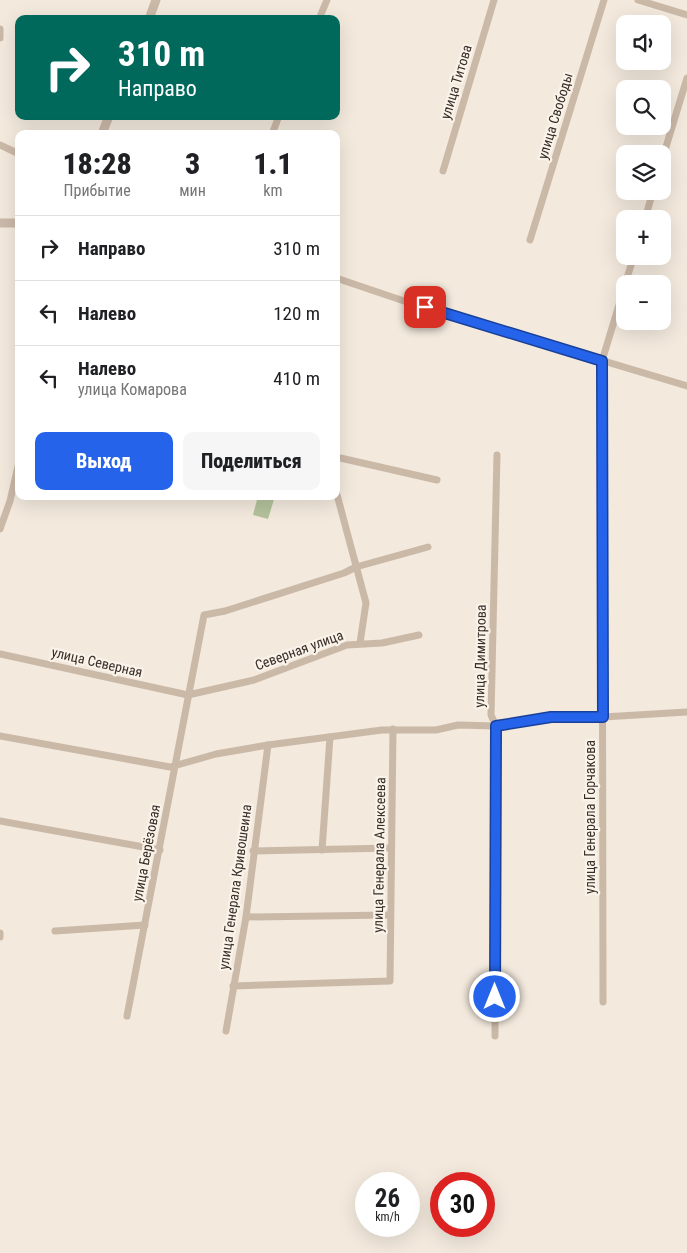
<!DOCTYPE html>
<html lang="ru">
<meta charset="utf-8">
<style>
:root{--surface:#fff;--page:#f6f6f6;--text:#202124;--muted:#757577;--line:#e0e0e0;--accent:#2563eb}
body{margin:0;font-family:"Roboto Condensed",sans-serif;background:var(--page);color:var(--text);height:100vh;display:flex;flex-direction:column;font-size:19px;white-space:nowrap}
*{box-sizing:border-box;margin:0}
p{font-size:16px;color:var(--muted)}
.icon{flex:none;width:28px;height:28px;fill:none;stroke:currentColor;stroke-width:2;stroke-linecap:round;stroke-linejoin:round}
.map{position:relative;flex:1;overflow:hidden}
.details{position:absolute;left:15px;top:130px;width:325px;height:370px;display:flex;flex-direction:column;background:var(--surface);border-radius:10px;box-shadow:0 5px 20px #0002}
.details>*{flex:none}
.top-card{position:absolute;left:15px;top:15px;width:325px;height:105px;border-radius:10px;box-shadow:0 5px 20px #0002;background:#00695c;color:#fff;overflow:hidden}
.controls{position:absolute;left:616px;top:15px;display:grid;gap:10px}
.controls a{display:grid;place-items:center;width:55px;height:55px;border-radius:10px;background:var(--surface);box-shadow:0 5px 20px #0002;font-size:25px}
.speed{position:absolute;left:355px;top:1172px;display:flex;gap:10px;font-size:25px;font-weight:700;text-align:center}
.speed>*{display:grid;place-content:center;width:65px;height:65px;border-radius:50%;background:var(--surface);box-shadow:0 5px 20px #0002;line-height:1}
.speed small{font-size:12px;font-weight:400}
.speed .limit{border:8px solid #d22;background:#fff;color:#111}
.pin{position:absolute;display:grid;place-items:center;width:42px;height:42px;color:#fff;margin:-21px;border-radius:10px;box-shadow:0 2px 8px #0006}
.me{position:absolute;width:55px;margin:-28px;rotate:0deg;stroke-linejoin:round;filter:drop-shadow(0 0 4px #0008)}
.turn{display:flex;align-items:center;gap:18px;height:105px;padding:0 20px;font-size:22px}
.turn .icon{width:65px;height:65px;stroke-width:2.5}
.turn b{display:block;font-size:35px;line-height:42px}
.eta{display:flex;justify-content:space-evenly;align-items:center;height:85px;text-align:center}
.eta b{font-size:30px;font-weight:800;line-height:35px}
.action{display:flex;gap:10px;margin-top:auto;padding:10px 20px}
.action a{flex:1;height:58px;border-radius:10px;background:var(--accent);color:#fff;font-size:20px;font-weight:800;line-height:58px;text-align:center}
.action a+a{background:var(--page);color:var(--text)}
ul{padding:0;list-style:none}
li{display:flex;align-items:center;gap:15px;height:65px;padding:0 20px;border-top:1px solid var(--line)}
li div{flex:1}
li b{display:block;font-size:19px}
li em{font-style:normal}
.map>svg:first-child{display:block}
.green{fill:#b4c29c}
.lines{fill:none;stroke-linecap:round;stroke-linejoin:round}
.minor{stroke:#cbb9a8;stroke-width:7}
.tertiary{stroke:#cbb9a8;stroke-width:9}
.route-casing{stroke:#184099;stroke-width:12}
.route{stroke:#2563eb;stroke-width:9}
.labels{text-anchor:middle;stroke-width:4.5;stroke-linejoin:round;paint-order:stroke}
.street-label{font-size:14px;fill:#382e29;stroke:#faf3e9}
</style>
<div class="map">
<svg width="687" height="1253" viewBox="0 0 687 1253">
<rect width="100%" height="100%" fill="#f3e9dd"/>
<polygon class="green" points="258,496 275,496 268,519 253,515"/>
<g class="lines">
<g class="minor">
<polyline points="638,0 687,15"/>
<polyline points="319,19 327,0"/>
<polyline points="0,29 0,38"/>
<polyline points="272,134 279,116"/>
<polyline points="0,145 19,154"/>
<polyline points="662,160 687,78"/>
<polyline points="443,171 494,0"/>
<polyline points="645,219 653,191"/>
<polyline points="530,240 604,0"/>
<polyline points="336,278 407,302 687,386"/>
<polyline points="625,284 634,256"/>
<polyline points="336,457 437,480"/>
<polyline points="336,491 366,603 360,643"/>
<polyline points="0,529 10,501 19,462"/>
<polyline points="0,654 188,695 254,680 347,645 382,643 419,635"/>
<polyline points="0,736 170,767 216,754 268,745 382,730 436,730 458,725 496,726 551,717 603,717 687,712"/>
<polyline points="0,821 160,850"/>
<polyline points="322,850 330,737"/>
<polyline points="253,851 390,848"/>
<polyline points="246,917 390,915"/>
<polyline points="55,931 145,925"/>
<polyline points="0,933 0,937"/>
<polyline points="233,986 390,981 393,729"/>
<polyline points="603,1002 602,361 625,285"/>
<polyline points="127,1016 204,615 225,611 344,573 356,567 428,547"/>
<polyline points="226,1031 246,917 268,745"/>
<polyline points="495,1036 496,726 491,715 497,455"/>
</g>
<g class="tertiary">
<polyline points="149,19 156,0"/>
<polyline points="102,134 109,116"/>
<polyline points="0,223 19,223"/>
</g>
</g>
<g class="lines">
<defs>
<polyline id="route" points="425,307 602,361 603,717 551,717 496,726 495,997"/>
</defs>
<use href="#route" class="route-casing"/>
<use href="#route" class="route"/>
</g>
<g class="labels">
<g class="street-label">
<text transform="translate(456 82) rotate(-73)" y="5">улица Титова</text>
<text transform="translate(555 116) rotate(-73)" y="5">улица Свободы</text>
<text transform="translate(299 650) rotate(-20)" y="5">Северная улица</text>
<text transform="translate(480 656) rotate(-89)" y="5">улица Димитрова</text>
<text transform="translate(97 662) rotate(13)" y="5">улица Северная</text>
<text transform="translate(590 817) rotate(-90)" y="5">улица Генерала Горчакова</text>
<text transform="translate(146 853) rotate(-79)" y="5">улица Берёзовая</text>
<text transform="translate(379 855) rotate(-89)" y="5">улица Генерала Алексеева</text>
<text transform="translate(235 887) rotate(-82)" y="5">улица Генерала Кривошеина</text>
</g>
</g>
</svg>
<div class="controls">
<a><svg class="icon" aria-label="sound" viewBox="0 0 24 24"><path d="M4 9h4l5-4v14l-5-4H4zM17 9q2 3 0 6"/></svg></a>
<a><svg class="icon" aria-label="search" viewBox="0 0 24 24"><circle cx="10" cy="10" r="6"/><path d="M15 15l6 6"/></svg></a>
<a><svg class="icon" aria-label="layers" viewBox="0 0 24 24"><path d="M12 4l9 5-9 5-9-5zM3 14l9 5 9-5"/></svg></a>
<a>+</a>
<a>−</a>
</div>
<div class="speed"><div>26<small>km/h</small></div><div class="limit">30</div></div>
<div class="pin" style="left:425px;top:307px;background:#d93025"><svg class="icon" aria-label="arrive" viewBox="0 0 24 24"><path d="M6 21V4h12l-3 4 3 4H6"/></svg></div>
<svg class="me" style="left:495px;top:997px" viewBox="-20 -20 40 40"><circle r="17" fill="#2563eb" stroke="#fff" stroke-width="3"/><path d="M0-11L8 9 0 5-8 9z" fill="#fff"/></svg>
<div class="top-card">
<div class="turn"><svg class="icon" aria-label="right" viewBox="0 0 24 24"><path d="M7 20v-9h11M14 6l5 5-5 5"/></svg><div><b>310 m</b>Направо</div></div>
</div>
<section class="details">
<div class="eta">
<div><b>18:28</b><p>Прибытие</p></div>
<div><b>3</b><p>мин</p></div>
<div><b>1.1</b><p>km</p></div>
</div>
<ul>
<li><svg class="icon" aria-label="right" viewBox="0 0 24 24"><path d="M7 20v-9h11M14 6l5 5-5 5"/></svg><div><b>Направо</b></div><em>310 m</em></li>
<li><svg class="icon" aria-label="left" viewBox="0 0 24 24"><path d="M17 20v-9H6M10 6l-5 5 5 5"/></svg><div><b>Налево</b></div><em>120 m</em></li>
<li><svg class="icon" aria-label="left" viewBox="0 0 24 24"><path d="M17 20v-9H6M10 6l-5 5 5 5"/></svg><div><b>Налево</b><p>улица Комарова</p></div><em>410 m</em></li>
</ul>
<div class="action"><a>Выход</a><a>Поделиться</a></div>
</section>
</div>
